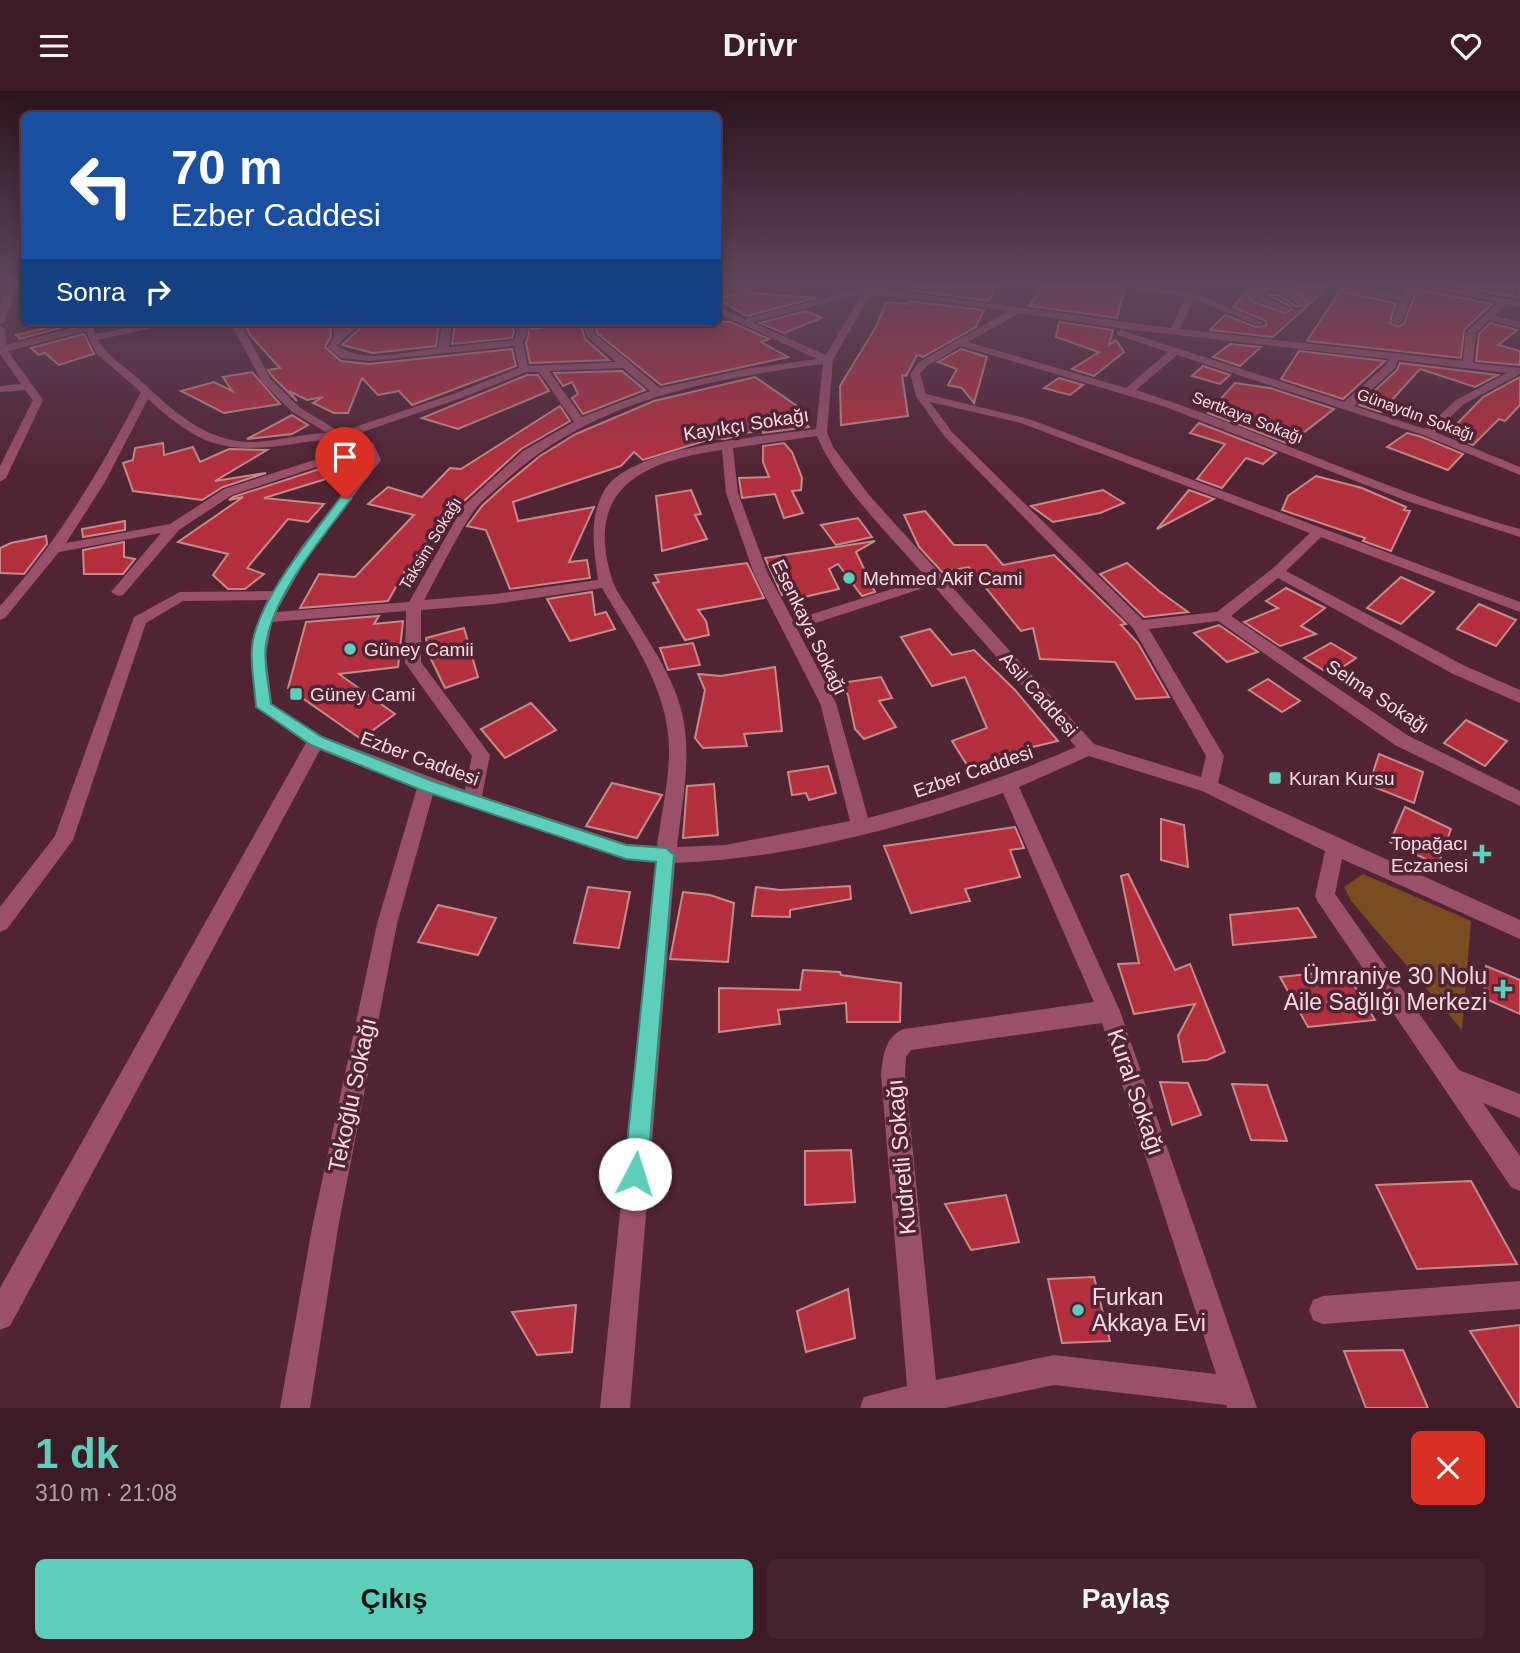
<!DOCTYPE html>
<html lang="tr">
<meta charset="utf-8">
<style>
:root{--surface:#3d1b26;--page:#44242e;--text:#f1f3f6;--muted:#ada1a7;--line:#563943;--accent:#5cceba}
body{margin:0;font-family:Arial,sans-serif;background:var(--page);color:var(--text);height:100vh;display:flex;flex-direction:column;font-size:26px;white-space:nowrap}
*{box-sizing:border-box;margin:0}
p{font-size:23px;color:var(--muted)}
.icon{flex:none;width:38px;height:38px;fill:none;stroke:currentColor;stroke-width:2;stroke-linecap:round;stroke-linejoin:round}
.map{position:relative;height:1317px;overflow:hidden}
.sheet{display:flex;flex-direction:column;background:var(--surface);flex:1}
.sheet>*{flex:none}
.top-card{position:absolute;left:21px;top:21px;width:700px;height:214px;border-radius:10px;box-shadow:0 4px 18px #0003,0 0 0 2px var(--line);background:#1a4fa0;color:#fff;overflow:hidden}
.pin{position:absolute;display:grid;place-items:center;width:60px;height:60px;color:#fff;margin:-72px -30px;border-radius:50% 50% 50% 0;rotate:-45deg;box-shadow:0 0 7px #0007}
.pin .icon{rotate:45deg}
.me{position:absolute;width:77px;margin:-38px;rotate:5deg;stroke-linejoin:round;filter:drop-shadow(0 0 5px #0008)}
.turn{display:flex;align-items:center;gap:24px;height:147px;padding:0 35px;font-size:32px}
.turn .icon{width:91px;height:91px;stroke-width:2.5}
.turn b{display:block;font-size:49px;line-height:60px}
.then{display:flex;align-items:center;height:66px;padding:0 35px;background:#0003;gap:14px;font-size:26px}
.round{display:grid;place-items:center;flex:none;width:74px;height:74px;border-radius:10px;background:var(--page)}
.head{display:flex;align-items:center;justify-content:space-between;height:119px;padding:0 35px}
h1{font-size:42px;font-weight:700;line-height:52px;color:var(--accent)}
.button{display:flex;gap:14px;margin-top:auto;padding:14px 35px}
.button a{flex:1;height:80px;border-radius:10px;background:var(--accent);color:#111;font-size:28px;font-weight:700;line-height:80px;text-align:center}
.button a+a{background:var(--page);color:var(--text)}
header{display:flex;justify-content:space-between;align-items:center;height:91px;padding:0 35px;background:var(--surface);font-size:32px;font-weight:700}
.map>svg:first-child{display:block}
.green{fill:#7c4c21}
.building{fill:#b42f3d;stroke:#c48b8a;stroke-width:2}
.lines{fill:none;stroke-linecap:round;stroke-linejoin:round}
.minor{fill:#9a5069;fill-rule:evenodd}
.route{fill:#5cceba;stroke:#3c8679;stroke-width:2}
.poi-dot{fill:#5cceba;stroke:#512433;stroke-width:2.5}
.labels{text-anchor:middle;stroke-width:7;stroke-linejoin:round;paint-order:stroke}
.far-street-label{font-size:16px;fill:#fadbe3;stroke:#512433}
.street-label{font-size:19px;fill:#fadbe3;stroke:#512433}
.poi-label{font-size:19px;fill:#fadbe3;stroke:#512433;text-anchor:start}
.near-poi-label{font-size:23px;fill:#fadbe3;stroke:#512433;text-anchor:end}
.near-street-label{font-size:23px;fill:#fadbe3;stroke:#512433}
</style>
<header><svg class="icon" aria-label="menu" viewBox="0 0 24 24"><path d="M4 6h16M4 12h16M4 18h16"/></svg>Drivr<svg class="icon" aria-label="heart" viewBox="0 0 24 24"><path d="M12 20l-8-8c-3-5 5-10 8-4 3-6 11-1 8 4z"/></svg></header>
<div class="map">
<svg width="1520" height="1317" viewBox="0 0 1520 1317">
<rect width="100%" height="100%" fill="#512433"/>
<polygon class="green" points="1363,783 1471,830 1462,939 1352,811 1344,796"/>
<g class="building">
<polygon points="910,195 996,195 989,210 909,199"/>
<polygon points="1043,195 1107,195 1124,198 1117,227 1029,215"/>
<polygon points="1296,195 1324,195 1326,198 1273,246 1210,239 1225,224 1256,236 1266,235 1266,230 1233,216 1250,198 1254,200 1249,204 1251,210 1285,222 1292,218 1290,215 1267,204 1279,204 1296,215 1306,214 1306,209 1293,199"/>
<polygon points="1453,195 1520,195 1520,207"/>
<polygon points="751,198 752,202 816,207 747,225 718,208"/>
<polygon points="1417,198 1492,213 1464,239 1461,267 1307,250 1340,200 1396,212 1390,232 1398,236 1404,232"/>
<polygon points="909,210 984,219 976,236 923,266 917,264 906,285 902,284 908,325 841,334 840,295 877,234 886,211 909,213"/>
<polygon points="805,220 822,227 784,242 760,232"/>
<polygon points="70,231 82,231 20,248 16,244"/>
<polygon points="243,231 330,231 331,245 325,256 341,270 369,273 512,258 516,275 412,314 399,300 378,304 362,287 348,322 334,322 313,312 323,306 307,309 289,300 297,310 272,285 268,279 280,277 250,244"/>
<polygon points="367,231 439,231 436,255 373,262 342,254"/>
<polygon points="455,231 512,231 514,241 512,247 452,253"/>
<polygon points="527,231 532,231 532,238 580,231 585,248 609,269 530,272 526,252 529,242"/>
<polygon points="636,231 731,231 769,248 761,251 788,266 661,294 597,242 596,236"/>
<polygon points="1059,231 1113,239 1109,254 1116,249 1124,261 1094,285 1072,278 1099,261 1056,246"/>
<polygon points="1490,232 1517,239 1498,254 1520,260 1520,274 1476,270 1479,243"/>
<polygon points="84,243 94,263 59,274 45,262 39,264 31,257"/>
<polygon points="1230,253 1261,256 1240,275 1213,266"/>
<polygon points="961,258 987,266 974,312 962,297 948,294 957,278 938,271"/>
<polygon points="1299,260 1385,270 1343,308 1281,288"/>
<polygon points="1400,272 1498,284 1475,296 1420,278 1381,321 1359,314 1397,279"/>
<polygon points="1203,275 1230,284 1220,293 1192,285"/>
<polygon points="622,280 645,299 583,323 572,307 578,303 572,291 563,295 554,282"/>
<polygon points="252,281 280,313 224,322 181,300 214,291 232,300 223,286"/>
<polygon points="527,284 538,284 549,300 458,338 422,327"/>
<polygon points="755,286 797,315 809,336 763,342 762,338 725,348 714,347 643,369 634,361 621,375 513,411 518,430 594,416 569,471 587,469 590,487 510,498 486,439 467,435 482,415 506,393 540,365 576,343 654,310"/>
<polygon points="1520,286 1520,314 1505,330 1499,328 1473,354 1440,340 1443,337 1450,340 1483,306"/>
<polygon points="1059,287 1083,294 1070,304 1044,297"/>
<polygon points="1235,292 1270,297 1334,318 1289,353 1208,322"/>
<polygon points="560,315 570,330 521,358 462,412 450,434 411,480 410,477 405,480 388,510 300,517 319,483 355,486 414,424 368,413 388,396 422,406 450,377 461,378"/>
<polygon points="292,324 308,334 292,343 247,348"/>
<polygon points="1199,332 1276,362 1263,373 1246,367 1222,397 1197,388 1225,353 1190,342"/>
<polygon points="1407,342 1422,346 1463,363 1448,379 1387,356"/>
<polygon points="163,352 164,364 193,356 200,371 229,358 267,359 215,390 266,382 223,396 202,409 133,400 123,372 133,369 135,357"/>
<polygon points="784,352 792,361 802,387 801,399 792,400 803,422 784,427 775,403 742,407 739,387 769,386 763,371 763,355"/>
<polygon points="350,368 352,380 264,407 324,413 308,431 288,428 247,477 264,483 245,498 228,498 213,484 228,463 178,451 243,406 229,409 233,406"/>
<polygon points="1316,385 1362,397 1406,416 1404,419 1410,420 1391,460 1363,450 1365,447 1282,419 1288,405"/>
<polygon points="691,399 701,423 695,424 707,448 662,460 656,405"/>
<polygon points="1103,399 1124,412 1100,422 1053,431 1031,415"/>
<polygon points="1189,399 1214,408 1157,438"/>
<polygon points="925,420 954,454 986,454 1003,474 1054,464 1126,533 1121,534 1138,552 1169,606 1136,608 1115,571 1040,568 1033,537 1021,540 969,476 942,481 919,456 904,424"/>
<polygon points="858,427 872,446 836,454 821,434"/>
<polygon points="125,430 125,439 83,446 82,438"/>
<polygon points="46,445 47,453 24,483 0,482 0,457 11,452"/>
<polygon points="875,450 856,461 875,501 862,505 838,473 829,478 839,498 795,508 792,502 782,504 765,467"/>
<polygon points="124,451 124,466 135,468 123,483 84,483 83,459"/>
<polygon points="747,472 764,507 698,519 706,530 709,544 685,549 653,492 659,491 655,484"/>
<polygon points="1127,472 1159,500 1188,521 1144,526 1100,483"/>
<polygon points="1401,486 1434,501 1401,533 1367,517"/>
<polygon points="1286,497 1325,517 1301,535 1316,543 1280,555 1244,531 1278,517 1266,510"/>
<polygon points="592,501 595,524 606,521 615,538 570,550 547,508"/>
<polygon points="1479,513 1516,529 1496,555 1457,538"/>
<polygon points="379,525 374,533 403,530 398,576 339,583 395,623 361,648 288,597 306,531"/>
<polygon points="1219,534 1258,561 1227,571 1194,542"/>
<polygon points="464,537 478,586 445,597 429,564 426,547"/>
<polygon points="930,538 952,564 974,559 1015,599 1058,650 1007,662 1011,668 967,674 952,650 987,637 965,586 932,595 901,546"/>
<polygon points="693,552 700,574 668,579 660,557"/>
<polygon points="1331,552 1356,567 1331,584 1304,567"/>
<polygon points="775,576 782,640 744,643 747,655 703,657 695,647 705,599 698,583 721,585"/>
<polygon points="881,586 892,607 879,610 896,636 864,648 855,638 848,604 841,592"/>
<polygon points="1268,588 1300,610 1282,621 1249,599"/>
<polygon points="531,612 556,639 505,667 481,638"/>
<polygon points="1466,629 1507,650 1485,675 1444,652"/>
<polygon points="1379,663 1423,681 1414,712 1369,694"/>
<polygon points="828,675 836,702 809,709 806,702 792,704 788,681"/>
<polygon points="612,692 662,704 637,747 586,735"/>
<polygon points="714,693 718,744 683,747 687,695"/>
<polygon points="1405,716 1451,738 1438,774 1390,751"/>
<polygon points="1161,728 1184,734 1188,776 1161,769"/>
<polygon points="1015,736 1024,757 1010,759 1020,786 965,798 970,810 911,822 884,755"/>
<polygon points="1128,783 1175,879 1190,873 1225,961 1207,969 1183,971 1178,945 1195,913 1134,923 1118,873 1139,872 1121,785"/>
<polygon points="850,795 851,808 790,819 790,826 752,825 756,796 780,799"/>
<polygon points="588,796 630,801 619,857 574,852"/>
<polygon points="683,801 710,804 734,812 728,871 670,868"/>
<polygon points="438,814 496,827 478,864 418,851"/>
<polygon points="1298,817 1316,846 1233,854 1230,824"/>
<polygon points="1486,875 1520,889 1520,923 1484,907"/>
<polygon points="803,879 840,881 841,884 901,892 900,931 847,931 846,912 778,919 780,933 719,941 719,897 800,899"/>
<polygon points="1345,879 1375,929 1308,936 1280,886"/>
<polygon points="1160,991 1188,992 1201,1024 1172,1034"/>
<polygon points="1232,993 1267,994 1287,1050 1251,1049"/>
<polygon points="851,1059 855,1111 805,1114 805,1060"/>
<polygon points="1471,1090 1517,1173 1417,1178 1376,1094"/>
<polygon points="1006,1104 1019,1151 971,1159 945,1113"/>
<polygon points="1094,1186 1110,1250 1062,1252 1048,1188"/>
<polygon points="848,1198 855,1247 806,1261 797,1220"/>
<polygon points="576,1214 572,1261 537,1264 512,1221"/>
<polygon points="1520,1234 1520,1317 1518,1317 1470,1240"/>
<polygon points="1403,1259 1428,1317 1366,1317 1344,1260"/>
</g>
<g class="lines">
<g class="minor">
<polygon points="8,195 16,195 5,230 0,233 0,217"/>
<polygon points="735,195 752,195 718,204 718,198"/>
<path d="M 858,195 L 1171,237 L 1186,206 L 1120,195 L 1189,201 L 1192,195 L 1200,195 L 1197,203 L 1265,232 L 1257,234 L 1194,208 L 1180,238 L 1463,270 L 1466,241 L 1498,212 L 1421,195 L 1439,195 L 1520,210 L 1520,216 L 1507,213 L 1494,225 L 1520,231 L 1520,237 L 1489,229 L 1476,242 L 1473,272 L 1520,277 L 1520,283 L 1464,313 L 1435,341 L 1520,376 L 1520,384 L 1423,344 L 1177,264 L 1136,299 C 1266,341 1389,402 1520,438 L 1520,446 L 1407,410 L 1163,315 L 961,255 L 927,275 L 920,283 L 926,303 L 1029,328 L 1520,511 L 1520,521 L 1321,446 L 1286,480 L 1465,575 L 1520,599 L 1520,612 L 1453,583 L 1278,487 L 1231,525 L 1407,644 L 1520,700 L 1520,715 L 1395,654 L 1218,530 L 1149,538 L 1224,665 L 1218,692 L 1520,829 L 1520,848 L 1342,768 L 1335,803 L 1459,979 L 1520,1003 L 1520,1027 L 1483,1012 L 1520,1065 L 1520,1100 L 1511,1096 L 1318,811 L 1315,805 L 1325,760 L 1202,700 L 1089,665 L 1019,696 L 1120,920 L 1257,1317 L 1227,1317 L 1226,1314 L 1054,1294 L 945,1317 L 860,1317 L 864,1306 L 907,1295 L 881,983 C 883,965 885,945 904,938 L 1094,911 L 1003,702 C 898,738 786,768 675,772 L 630,1317 L 600,1317 L 656,771 L 627,769 L 433,703 L 397,833 L 338,1137 L 310,1317 L 280,1317 L 312,1137 L 377,833 L 417,697 L 320,659 L 10,1235 L 0,1239 L 0,1197 L 306,652 L 256,616 C 251,573 248,549 267,509 L 183,510 L 146,532 L 73,749 L 7,838 L 0,841 L 0,816 L 55,745 L 134,526 L 180,501 L 273,500 L 301,456 L 369,369 L 365,360 L 232,404 L 179,439 L 123,504 L 118,505 L 111,501 L 161,442 L 59,461 L 5,527 L 0,529 L 0,515 C 58,451 101,378 141,301 L 97,263 L 85,240 L 8,260 L 43,309 L 6,387 L 0,391 L 0,375 L 33,309 L 25,299 L 0,301 L 0,295 L 21,293 L 0,263 L 0,235 L 5,238 L 6,254 L 84,234 L 85,231 L 95,231 L 93,236 L 95,243 L 159,231 L 179,231 L 98,249 C 107,266 127,276 141,290 C 174,321 208,353 257,351 C 280,349 303,343 327,342 L 291,320 L 262,291 L 230,231 L 240,231 L 270,287 L 299,316 L 340,341 L 456,302 L 519,277 L 514,255 L 369,270 L 341,267 L 328,256 L 334,246 L 333,231 L 343,231 L 343,238 L 353,231 L 364,231 L 343,248 L 338,255 C 363,274 409,260 438,257 L 442,231 L 452,231 L 449,256 L 514,249 L 517,241 L 514,231 L 524,231 L 527,241 L 523,252 L 528,275 L 616,271 L 587,246 L 582,231 L 592,231 L 595,243 L 660,297 L 751,277 L 817,268 L 718,222 L 718,216 L 744,228 L 860,198 ZM 862,203 L 826,264 L 752,231 ZM 870,204 L 938,210 L 1009,220 L 919,271 L 910,283 L 916,305 L 944,345 L 1133,537 L 1206,665 L 1201,686 L 1094,653 L 869,404 L 833,356 L 827,341 L 833,269 ZM 1020,222 L 1125,238 L 1389,268 L 1386,274 L 1344,311 L 1120,239 L 1117,240 L 1117,244 L 1168,261 L 1126,297 L 968,251 ZM 1398,269 L 1507,282 L 1456,309 L 1425,338 L 1354,315 L 1395,277 ZM 823,273 L 816,338 C 767,345 629,355 604,400 C 588,428 594,459 598,489 L 495,503 L 424,509 C 440,480 455,448 473,421 C 481,410 494,400 504,391 C 592,309 707,289 823,273 ZM 623,277 L 650,300 L 582,326 L 549,280 ZM 526,281 L 539,281 L 574,331 L 523,360 L 464,414 L 409,511 L 276,521 L 311,460 L 381,369 L 373,352 L 351,345 L 464,306 ZM 148,308 C 201,356 224,363 294,353 C 315,349 337,347 358,355 L 224,398 L 170,433 L 66,452 L 105,391 ZM 930,311 L 1021,332 L 1310,442 L 1272,478 L 1217,521 L 1143,529 L 952,341 ZM 817,345 C 835,391 894,449 927,487 L 793,529 L 768,483 L 738,402 L 733,357 ZM 722,359 L 726,402 L 754,483 L 820,612 L 850,730 L 725,754 L 677,756 C 682,711 693,662 681,618 C 672,584 650,553 632,523 C 626,513 617,502 613,491 C 582,398 642,370 722,359 ZM 933,494 L 1076,656 C 1006,686 941,708 868,727 L 836,612 L 797,538 ZM 602,497 C 632,549 671,601 669,664 C 668,694 661,726 657,755 L 627,753 L 482,705 L 490,664 L 421,571 L 421,519 L 495,513 ZM 406,520 L 405,572 L 472,665 L 465,699 L 322,645 L 272,613 L 266,563 L 272,531 ZM 1102,932 L 1216,1283 L 1054,1264 L 936,1289 L 905,983 L 906,966 L 911,959 Z"/>
<polygon points="1249,195 1293,195 1289,200 1305,211 1297,213 1280,202 1269,200 1262,205 1289,217 1284,220 1252,208 1252,204 1259,199"/>
<polygon points="1327,195 1345,195 1401,205 1407,195 1415,195 1402,231 1397,234 1392,231 1399,210"/>
<polygon points="1520,1190 1520,1218 1323,1233 1313,1229 1309,1219 1313,1209 1323,1205"/>
</g>
</g>
<linearGradient id="sky" x2="0" y2="1"><stop stop-color="#2d141c"/><stop offset="0.51" stop-color="#5f455b"/><stop offset="1" stop-color="#5f455b" stop-opacity="0"/></linearGradient>
<rect width="1520" height="379" fill="url(#sky)"/>
<path class="route" d="M 341,406 L 351,408 C 321,449 274,502 266,553 C 263,571 269,595 271,613 L 322,646 L 432,690 L 626,754 L 666,757 L 674,764 L 647,1083 L 643,1091 L 635,1094 L 627,1091 L 624,1083 L 656,771 L 626,768 L 421,699 L 311,654 L 256,616 C 255,597 250,574 252,556 C 256,511 314,442 341,406 Z"/>
<g class="poi-dot">
<circle cx="849" cy="487" r="7"/>
<circle cx="350" cy="558" r="7"/>
<rect x="289" y="596" width="14" height="14" rx="3.5"/>
<rect x="1268" y="680" width="14" height="14" rx="3.5"/>
<path d="M1478.5 752.5h7v7h7v7h-7v7h-7v-7h-7v-7h7z"/>
<path d="M1499.5 887.5h7v7h7v7h-7v7h-7v-7h-7v-7h7z"/>
<circle cx="1078" cy="1219" r="7"/>
</g>
<g class="labels">
<g class="far-street-label">
<text transform="translate(1416 323) rotate(20)" y="6">Günaydın Sokağı</text>
<text transform="translate(1248 326) rotate(21)" y="6">Sertkaya Sokağı</text>
<text transform="translate(430 452) rotate(-59)" y="6">Taksim Sokağı</text>
</g>
<g class="street-label">
<text transform="translate(746 333) rotate(-9)" y="7">Kayıkçı Sokağı</text>
<text transform="translate(810 536) rotate(64)" y="7">Esenkaya Sokağı</text>
<text transform="translate(1039 603) rotate(48)" y="7">Asil Caddesi</text>
<text transform="translate(1378 605) rotate(33)" y="7">Selma Sokağı</text>
<text transform="translate(420 667) rotate(20)" y="7">Ezber Caddesi</text>
<text transform="translate(973 680) rotate(-19)" y="7">Ezber Caddesi</text>
</g>
<g class="poi-label">
<text x="863" y="494">Mehmed Akif Cami</text>
<text x="364" y="565">Güney Camii</text>
<text x="310" y="610">Güney Cami</text>
<text x="1289" y="694">Kuran Kursu</text>
<text x="1468" y="759" text-anchor="end">Topağacı<tspan x="1468" dy="22">Eczanesi</tspan></text>
</g>
<g class="near-poi-label">
<text x="1487" y="893">Ümraniye 30 Nolu<tspan x="1487" dy="26">Aile Sağlığı Merkezi</tspan></text>
<text x="1092" y="1214" text-anchor="start">Furkan<tspan x="1092" dy="26">Akkaya Evi</tspan></text>
</g>
<g class="near-street-label">
<text transform="translate(1136 1001) rotate(71)" y="8">Kural Sokağı</text>
<text transform="translate(352 1004) rotate(-78)" y="8">Tekoğlu Sokağı</text>
<text transform="translate(901 1066) rotate(-95)" y="8">Kudretli Sokağı</text>
</g>
</g>
</svg>
<div class="pin" style="left:345px;top:408px;background:#d93025"><svg class="icon" aria-label="arrive" viewBox="0 0 24 24"><path d="M6 21V4h12l-3 4 3 4H6"/></svg></div>
<svg class="me" style="left:635px;top:1083px" viewBox="-20 -20 40 40"><circle r="19" fill="#fff"/><path d="M0-13L10 11 0 6-10 11z" fill="#5cceba"/></svg>
<div class="top-card">
<div class="turn"><svg class="icon" aria-label="left" viewBox="0 0 24 24"><path d="M17 20v-9H6M10 6l-5 5 5 5"/></svg><div><b>70 m</b>Ezber Caddesi</div></div>
<div class="then">Sonra<svg class="icon" aria-label="right" viewBox="0 0 24 24"><path d="M7 20v-9h11M14 6l5 5-5 5"/></svg></div>
</div>
</div>
<section class="sheet">
<div class="head"><div><h1>1 dk</h1><p>310 m · 21:08</p></div><a class="round" style="background:#d93025;color:#fff"><svg class="icon" aria-label="close" viewBox="0 0 24 24"><path d="M6 6l12 12M18 6L6 18"/></svg></a></div>
<div class="button"><a>Çıkış</a><a>Paylaş</a></div>
</section>
